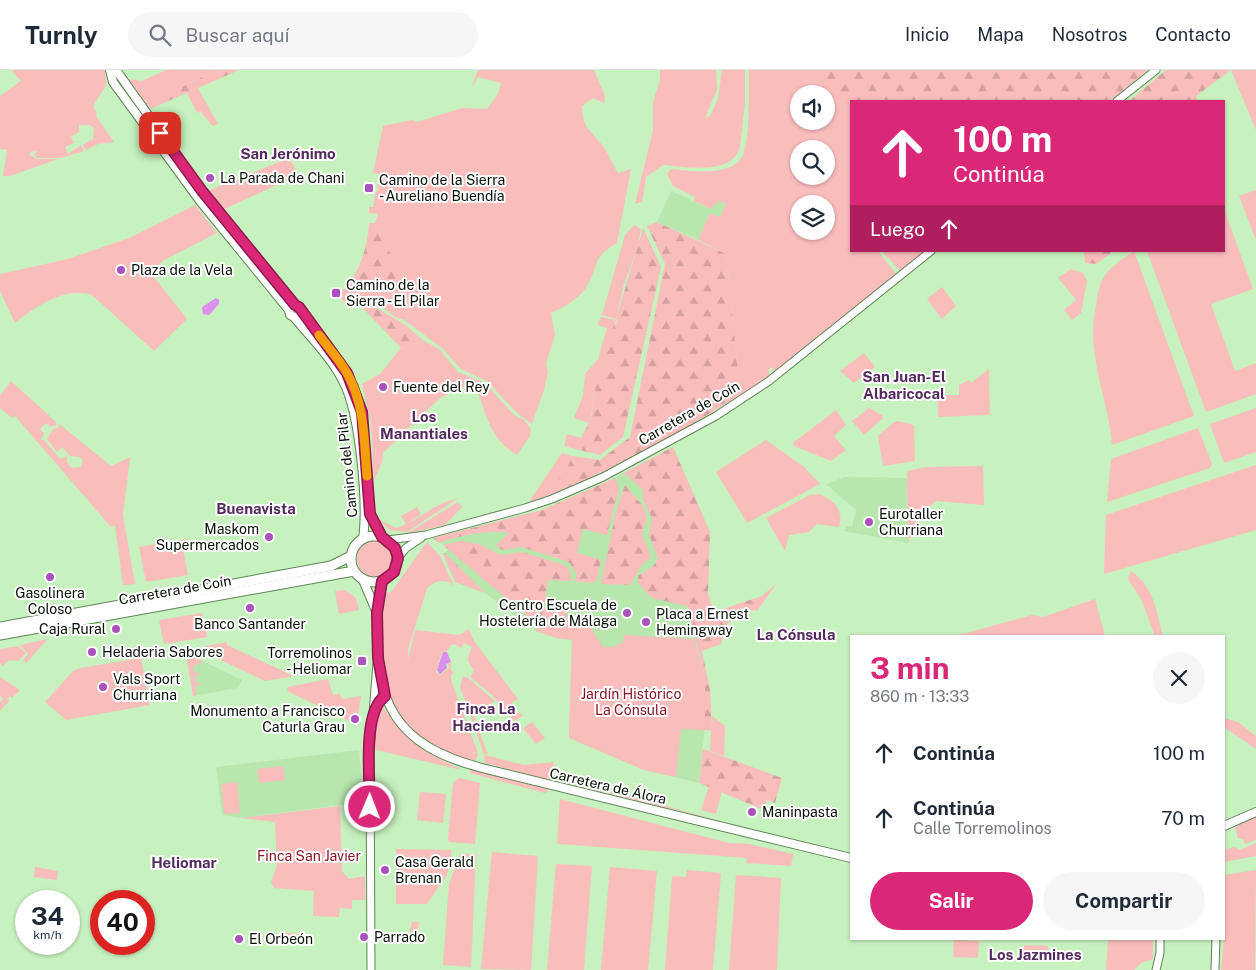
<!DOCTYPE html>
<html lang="es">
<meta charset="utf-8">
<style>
:root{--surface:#fff;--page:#f6f6f7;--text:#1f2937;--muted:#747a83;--line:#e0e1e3;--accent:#db2777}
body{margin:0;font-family:"Public Sans",sans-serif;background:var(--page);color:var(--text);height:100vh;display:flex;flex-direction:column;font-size:19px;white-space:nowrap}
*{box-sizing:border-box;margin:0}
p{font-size:16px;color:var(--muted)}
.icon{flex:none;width:28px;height:28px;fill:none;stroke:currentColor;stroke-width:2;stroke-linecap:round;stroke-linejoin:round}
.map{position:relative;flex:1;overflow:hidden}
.panel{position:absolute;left:850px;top:565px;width:375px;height:305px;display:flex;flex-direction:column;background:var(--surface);border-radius:0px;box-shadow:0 1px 4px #0004}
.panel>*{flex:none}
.top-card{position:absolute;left:850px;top:30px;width:375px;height:152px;border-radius:0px;box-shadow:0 1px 4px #0004;background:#db2777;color:#fff;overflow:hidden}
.buttons{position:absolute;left:790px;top:15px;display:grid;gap:10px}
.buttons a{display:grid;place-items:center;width:45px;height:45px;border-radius:50%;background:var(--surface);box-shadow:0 1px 4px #0004;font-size:25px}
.speed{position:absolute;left:15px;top:820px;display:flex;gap:10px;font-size:25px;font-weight:700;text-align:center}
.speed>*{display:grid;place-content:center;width:65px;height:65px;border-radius:50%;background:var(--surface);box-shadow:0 1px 4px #0004;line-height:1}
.speed small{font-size:12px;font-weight:400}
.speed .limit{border:8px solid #d22;background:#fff;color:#111}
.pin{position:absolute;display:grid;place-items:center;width:42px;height:42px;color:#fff;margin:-21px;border-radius:10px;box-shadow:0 2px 8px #0006}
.me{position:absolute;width:55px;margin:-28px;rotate:1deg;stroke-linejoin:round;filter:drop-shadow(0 0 4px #0008)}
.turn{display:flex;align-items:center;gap:18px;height:105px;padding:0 20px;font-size:22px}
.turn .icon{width:65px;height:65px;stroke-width:2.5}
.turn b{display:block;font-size:35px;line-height:42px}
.then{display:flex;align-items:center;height:48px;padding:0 20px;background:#0003;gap:10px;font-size:19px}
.round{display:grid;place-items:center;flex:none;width:52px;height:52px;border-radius:26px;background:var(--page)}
.summary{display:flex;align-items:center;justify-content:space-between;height:85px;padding:0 20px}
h1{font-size:30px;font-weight:700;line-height:38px;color:var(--accent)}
.action{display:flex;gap:10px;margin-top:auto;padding:10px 20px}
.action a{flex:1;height:58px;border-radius:30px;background:var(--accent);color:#fff;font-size:20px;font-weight:700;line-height:58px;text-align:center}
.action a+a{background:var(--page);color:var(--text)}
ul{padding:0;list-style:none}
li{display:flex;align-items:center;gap:15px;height:65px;padding:0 20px}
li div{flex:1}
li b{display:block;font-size:19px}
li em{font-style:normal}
header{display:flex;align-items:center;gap:30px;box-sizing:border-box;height:70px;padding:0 25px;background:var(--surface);border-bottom:1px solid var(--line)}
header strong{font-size:24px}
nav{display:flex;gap:28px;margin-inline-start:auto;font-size:18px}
.search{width:350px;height:45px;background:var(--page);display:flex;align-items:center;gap:12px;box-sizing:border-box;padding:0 18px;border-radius:28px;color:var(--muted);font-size:19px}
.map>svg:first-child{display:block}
.built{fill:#b8e7ae}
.green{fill:#f9bdbc;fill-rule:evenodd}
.forest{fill:url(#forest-firs)}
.water{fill:#dc8fed}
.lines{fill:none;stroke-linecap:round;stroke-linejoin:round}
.tertiary-casing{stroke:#5e8456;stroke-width:9}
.secondary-casing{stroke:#5e8456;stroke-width:10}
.primary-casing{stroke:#5e8456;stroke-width:11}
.tertiary{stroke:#fff;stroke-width:7}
.secondary{stroke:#fff;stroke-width:8}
.primary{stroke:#fff;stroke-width:9}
.route-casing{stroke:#8e194d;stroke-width:12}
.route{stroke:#db2777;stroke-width:9}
.slow{stroke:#f59e0b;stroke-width:9}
.poi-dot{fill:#ab51be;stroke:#fff;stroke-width:2}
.labels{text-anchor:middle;stroke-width:4;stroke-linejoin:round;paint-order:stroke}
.poi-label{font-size:14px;fill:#031002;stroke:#fff;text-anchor:start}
.street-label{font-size:14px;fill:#031002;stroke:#fff}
.park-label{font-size:14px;fill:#881726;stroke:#fff}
.neighbourhood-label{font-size:15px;font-weight:bold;fill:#54295d;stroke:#fff}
</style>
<header>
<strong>Turnly</strong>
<div class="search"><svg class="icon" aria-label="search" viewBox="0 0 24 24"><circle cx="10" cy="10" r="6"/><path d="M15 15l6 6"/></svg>Buscar aquí</div>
<nav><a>Inicio</a><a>Mapa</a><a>Nosotros</a><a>Contacto</a></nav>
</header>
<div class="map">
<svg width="1256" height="900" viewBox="0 0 1256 900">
<defs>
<pattern id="forest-firs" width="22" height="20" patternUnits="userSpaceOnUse" patternTransform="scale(1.25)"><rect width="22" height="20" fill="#f9bdbc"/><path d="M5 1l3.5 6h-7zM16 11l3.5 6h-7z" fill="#d4a1a0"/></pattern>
</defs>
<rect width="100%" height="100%" fill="#c7f1be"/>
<g class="built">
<polygon points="671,121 711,139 714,134 719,131 726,134 720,147 710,143 698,170 657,152"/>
<polygon points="673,377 710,462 709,481 687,536 705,607 707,638 699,713 644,700 569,668 572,570 556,568 536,561 485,523 455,512 443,484 449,479 433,468 542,440 615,408"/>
<polygon points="845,407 907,408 908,473 844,461 847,456 852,457 856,440 826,414"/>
<polygon points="186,583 242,610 237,618 193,626"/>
<polygon points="359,680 364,732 241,748 222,745 216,697"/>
</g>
<g class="green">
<polygon points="14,0 105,0 106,16 93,36 97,44 96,46 114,72 98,74 86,80 83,75 93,69 94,58 90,55 79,55 79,62 71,66 73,72 78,71 65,77 68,84 81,75 84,81 61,88 37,88 34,85 37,81 30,82 30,85 37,89 58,89 10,106 3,106 7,80 0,79 0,26 21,11 12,1"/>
<polygon points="166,0 218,0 146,33 128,9 142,11"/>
<path d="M 478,0 L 594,0 L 605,26 L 604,33 L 593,28 L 582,36 C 581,58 594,63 605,79 C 610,87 613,96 618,103 L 631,99 L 617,173 C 592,187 599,195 588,214 C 581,228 564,237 551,243 L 555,265 L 546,293 L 548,301 L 545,317 L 532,354 L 516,342 L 487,311 L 461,299 L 442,278 L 404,250 L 395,247 L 381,236 L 401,214 L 379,160 L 369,156 L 369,153 L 375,153 L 378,144 L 369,143 L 369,137 L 373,137 L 376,121 L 379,120 L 377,114 L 379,114 L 380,109 L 378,109 L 379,104 L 373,103 L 383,56 L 412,50 L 417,52 L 462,38 L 487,39 L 498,24 L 501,13 L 478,7 L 471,19 Z"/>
<path d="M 660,0 L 716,0 L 717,19 L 705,48 L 710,46 L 718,29 L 722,0 L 745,0 L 745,34 L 740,76 C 734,106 685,97 663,95 L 646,107 L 642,132 L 635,134 L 653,60 L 653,32 L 660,10 Z"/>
<path d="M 749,0 L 810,0 L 851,33 L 851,181 L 878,181 L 896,204 L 774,302 L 772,297 L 768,300 L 770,305 L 744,323 L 744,318 L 740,321 L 726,184 L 698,170 L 710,143 L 720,147 L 726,134 L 719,131 L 717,135 L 714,134 L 711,139 L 694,131 L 695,127 L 673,116 L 667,104 L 671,99 C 690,101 724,106 739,91 C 752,79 748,18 749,0 ZM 799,24 L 826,24 L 826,51 L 799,51 ZM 799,79 L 826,79 L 826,106 L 799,106 ZM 799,134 L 826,134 L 826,161 L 799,161 Z"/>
<polygon points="1231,0 1256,0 1256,60"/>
<polygon points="198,18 218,54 213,56 200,41 197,43 187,23"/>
<polygon points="289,88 299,105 224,139 208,121"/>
<polygon points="1256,120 1256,170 1239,126"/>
<path d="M 195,135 L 217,163 L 164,190 L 150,202 L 187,249 L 154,281 L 92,225 C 66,216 35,237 15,253 L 0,221 L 0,204 L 68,189 L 129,168 Z"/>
<polygon points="1224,139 1253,219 1211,234 1235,301 1256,293 1256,324 1206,342 1147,181 1224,181"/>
<polygon points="634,155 641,159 637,179 624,214 616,249 602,245 625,165"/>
<polygon points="882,181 925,181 900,201"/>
<path d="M 1134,181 L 1194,346 L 1112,375 C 1108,324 1084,284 1097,231 C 1098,224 1099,215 1103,209 C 1108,198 1124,188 1134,181 Z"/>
<polygon points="1071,199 1083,203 1087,211 1081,243 1072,250 1064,240 1076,230 1058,208"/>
<polygon points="942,217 956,236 942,249 927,229"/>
<polygon points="601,247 616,250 596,312 590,353 574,348 583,326 585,304 598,289 607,258 598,255"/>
<path d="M 424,271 L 439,279 L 458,302 L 485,313 L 514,345 L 524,350 L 531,359 L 530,366 L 517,385 C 486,366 488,342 473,313 L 440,328 L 383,383 L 382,392 L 374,410 L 371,352 L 362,314 L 380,304 L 401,278 Z"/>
<polygon points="864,283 875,297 854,313 840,301"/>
<polygon points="989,299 990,345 938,347 938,325 959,325 959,315 969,310 971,313"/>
<polygon points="11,311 56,352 56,357 54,355 51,357 46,353 40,359 44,364 41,370 44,370 60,389 67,386 67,392 71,398 81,397 83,391 80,387 70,386 62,377 57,382 47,369 54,358 56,359 59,356 58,353 111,396 130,387 123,445 135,514 123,515 115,455 111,457 15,346 12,348 0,338 0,326"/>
<polygon points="869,338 882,345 883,348 864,365 852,351"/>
<polygon points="1256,338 1256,382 1224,393 1210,354"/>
<polygon points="836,340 846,355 834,366 846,380 831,391 794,376 793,373"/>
<polygon points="898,351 914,355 915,391 883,396 878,366 894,352"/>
<polygon points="1198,358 1212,394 1210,398 1107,432 1111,389"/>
<polygon points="567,364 581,368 575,379 564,376"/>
<polygon points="766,370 804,397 820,414 747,453 716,402"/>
<polygon points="562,383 572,386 567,399 550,419 553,424 532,431 530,430"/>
<polygon points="1256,395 1256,460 1104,504 1106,445"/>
<polygon points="983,396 984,435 936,431 917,447 908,473 907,401 927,397"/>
<path d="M 819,424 C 834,430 844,440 839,457 L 817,454 L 809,462 L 789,465 L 785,481 L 766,448 L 810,425 Z"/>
<path d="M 457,429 L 407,462 L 390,460 L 378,449 L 396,458 C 418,451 434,433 457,429 Z"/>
<polygon points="458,432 462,437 445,455 406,464"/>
<polygon points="417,437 421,444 406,454 401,446"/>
<polygon points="188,469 189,473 182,475 188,505 146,512 139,477"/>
<circle cx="375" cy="489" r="18"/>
<path d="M 427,472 L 440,486 L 454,516 C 446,508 434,510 427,519 L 408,579 L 408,589 L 415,560 L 459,565 L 469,559 L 474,571 L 518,629 L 512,632 L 513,641 L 516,645 L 519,642 L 523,646 L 514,651 L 491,624 L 470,607 L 474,600 C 465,590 468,587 472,577 L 464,573 L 461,578 L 454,574 L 450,576 L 447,581 L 442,582 L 436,601 L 440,605 L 449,598 L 448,594 L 451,593 L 451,601 L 454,602 L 451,606 L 451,610 L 478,683 L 468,681 L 478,684 L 475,692 C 462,688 448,684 435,678 C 380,649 376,577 386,523 L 391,522 Z"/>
<path d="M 1131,501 C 1156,520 1155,539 1163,566 L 1155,566 L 1141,529 L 1128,509 Z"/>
<polygon points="345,520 356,528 359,540 339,544 335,521"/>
<polygon points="1095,529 1105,566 956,566 1032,545 1043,547"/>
<polygon points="544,538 564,538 567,548 573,557 591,558 603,577 614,577 623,572 624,565 694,569 705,607 705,660 681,659 676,707 644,700 569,668 572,570 556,568 536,561"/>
<polygon points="202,543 207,567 164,574 159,550"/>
<polygon points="48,569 26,593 23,590 28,584 20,575"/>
<polygon points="227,572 227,575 294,606 265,611 202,581 202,577"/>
<polygon points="18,576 26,583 18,591 9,590 3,596 0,593 0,579"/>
<polygon points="186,583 203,592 193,596 194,603 199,602 199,605 195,606 196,613 200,612 201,614 196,615 196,626 193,626"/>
<polygon points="141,588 150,635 66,650 45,632 73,601 80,598"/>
<polygon points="463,606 468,608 495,631 473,644 488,685 484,684 460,617"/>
<polygon points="0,607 20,620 12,628 10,626 7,629 9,631 0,641 0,632 3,629 0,626"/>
<polygon points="328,609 333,625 340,624 342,629 361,626 356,654 287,621 288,617"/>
<path d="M 381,635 L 406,666 L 427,682 L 462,700 L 376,680 C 371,670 374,643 381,635 Z"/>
<polygon points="712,646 725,656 724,686 710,681"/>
<polygon points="1224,648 1238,652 1256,666 1256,679 1224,657"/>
<polygon points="532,652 545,668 536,674 523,658"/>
<polygon points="484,685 524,695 554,692 551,707 546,709 485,693"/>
<polygon points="283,696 285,710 259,713 257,699"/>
<polygon points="471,699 547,717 548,721 545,723 470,703"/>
<polygon points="459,708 480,713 475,774 449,772 448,769 453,713"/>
<polygon points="237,712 240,743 224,744 221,714"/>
<polygon points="561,712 640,729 720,751"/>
<polygon points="709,716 722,721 716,744 701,740"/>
<polygon points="420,722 446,724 443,753 417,750"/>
<polygon points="560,729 729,773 749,774 793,784 791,796 746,793 747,788 559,774 557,773"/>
<polygon points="340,736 342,801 349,809 365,806 365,830 352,830 352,839 340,838 339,847 313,846 314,821 274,818 271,813 277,795 275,752 241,748"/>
<polygon points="1256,746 1256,770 1245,774 1243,769 1238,768 1235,757"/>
<polygon points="1256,773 1256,786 1224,792 1224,780 1234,777 1240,780"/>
<polygon points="396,779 452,780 447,805 427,834 396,834"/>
<polygon points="492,782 538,786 531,900 481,899"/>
<polygon points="460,784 476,784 471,897 443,895 449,814"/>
<polygon points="556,794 592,796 584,900 547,900"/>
<polygon points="35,797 58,801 57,810 34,807"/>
<polygon points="610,797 657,801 648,900 601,900"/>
<polygon points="687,800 721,803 713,900 665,900 672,806 686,807"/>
<polygon points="1256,800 1255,900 1221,900 1224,869 1224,805"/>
<polygon points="736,805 781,808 777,900 729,900"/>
<polygon points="412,852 420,852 413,872 404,872 404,864 409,864"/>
<polygon points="282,862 307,865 307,873 281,870"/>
<polygon points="1108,869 1153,869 1153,889 1141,893 1134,900 1106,900"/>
<polygon points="954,870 979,871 978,888 953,887"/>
<polygon points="1024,875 1048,876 1047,892 1024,891"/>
</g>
<g class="forest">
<polygon points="218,0 239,0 150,39 146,33"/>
<polygon points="810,0 1148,0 1110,31 851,31 851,33"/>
<polygon points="1166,0 1231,0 1196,26 1198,31 1129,31"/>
<path d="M 657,152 L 726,184 L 740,320 L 745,318 L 744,323 C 683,360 620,397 553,424 L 550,419 L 567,399 L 572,386 L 600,390 L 630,367 L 665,194 L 647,156 Z"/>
<path d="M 369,156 L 379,160 L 400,204 L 401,214 L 381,236 C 374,231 367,230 361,226 C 354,223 352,220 345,218 C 361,199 366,180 369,156 Z"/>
<polygon points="643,158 661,197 623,367 600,385 575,379 591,349 596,312 614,255 617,253 616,249"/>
<polygon points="1084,181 1114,181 1096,194 1085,193"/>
<polygon points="344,219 353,222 359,228 404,254 424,271 401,278 356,231 352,233 350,240 338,224"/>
<polygon points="673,377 710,462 708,524 714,542 762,526 777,513 757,541 742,538 728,553 721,574 702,581 710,619 712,661 705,660 705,607 687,536 652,528 638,513 638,506 653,496 658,489 649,465 652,448 643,430 643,420 624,403"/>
<path d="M 615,408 L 619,418 L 607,465 L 583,459 L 577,483 L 601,490 L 597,510 L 593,513 L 574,511 L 577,504 L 570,493 L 563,490 L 521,477 L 502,480 L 496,475 L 509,463 C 490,459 457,466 439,473 L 433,468 L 542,440 Z"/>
<polygon points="625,415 643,436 647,447 642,464 651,487 641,496 630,515 601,514 616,441"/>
<polygon points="461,471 479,474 500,485 522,482 564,495 570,500 571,511 548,510 544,538 538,555 443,475"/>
<polygon points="445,483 485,523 455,512 443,484"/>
<polygon points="703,679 782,708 775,733 767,730 764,740 699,713"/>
</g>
<g class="water">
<polygon points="216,228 219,230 219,234 209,245 203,244 202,237"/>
<polygon points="443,582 447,582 451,592 446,594 447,598 440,604 437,600"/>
</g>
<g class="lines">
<defs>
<g id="tertiary">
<polyline points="1117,31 1156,0"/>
<polyline points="388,470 426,465 525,438 552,429 603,407 716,346 769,311 931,181"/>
<polyline points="398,488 406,478 421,468"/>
<polyline points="375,640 378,631 385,626"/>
<polyline points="371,900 370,681 377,593"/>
<polyline points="1156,900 1160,883 1160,869"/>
<polyline points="1215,900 1216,869"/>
</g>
<g id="secondary">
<polyline points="110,0 113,12 200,131 289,240"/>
<polyline points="116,0 202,121 295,235"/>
<polyline points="301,242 299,246 294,247 290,245 289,240 293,236 299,237 340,292 354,317 362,342 370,444 382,467"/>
<path d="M 294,247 C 311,268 331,287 343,311 C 360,342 368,433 363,469"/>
<polyline points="363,510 377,543"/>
<path d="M 382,511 C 382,523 378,534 377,545 C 374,633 394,675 482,698 L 851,788"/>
<polyline points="1224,756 1256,742"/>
</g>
<g id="primary">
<circle cx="374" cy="489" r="23"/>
<polyline points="0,557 331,496 351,486"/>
<polyline points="0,565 354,501"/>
</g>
</defs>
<use href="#tertiary" class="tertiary-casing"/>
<use href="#secondary" class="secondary-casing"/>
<use href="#primary" class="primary-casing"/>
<use href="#tertiary" class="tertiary"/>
<use href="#secondary" class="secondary"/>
<use href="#primary" class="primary"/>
</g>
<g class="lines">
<defs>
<path id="route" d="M 160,63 L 202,121 L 295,235 L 299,237 L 347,303 L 362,342 L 370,444 L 382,467 L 395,478 L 398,488 L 394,502 L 382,511 L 377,543 L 378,588 L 385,626 C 362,642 370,710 370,737"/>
</defs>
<use href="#route" class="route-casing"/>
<use href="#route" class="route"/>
<path class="slow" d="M 319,265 C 328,277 339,289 347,303 C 365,334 364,371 367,406"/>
</g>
<g class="poi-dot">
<circle cx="210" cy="108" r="5"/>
<rect x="364" y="113" width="10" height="10" rx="2.5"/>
<circle cx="121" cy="200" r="5"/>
<rect x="331" y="218" width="10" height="10" rx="2.5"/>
<circle cx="383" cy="317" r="5"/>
<circle cx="869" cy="452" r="5"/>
<circle cx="269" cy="467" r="5"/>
<circle cx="50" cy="507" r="5"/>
<circle cx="250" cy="538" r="5"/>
<circle cx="627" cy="543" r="5"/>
<circle cx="646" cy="552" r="5"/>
<circle cx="116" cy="559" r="5"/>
<circle cx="92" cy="582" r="5"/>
<rect x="357" y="586" width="10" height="10" rx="2.5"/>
<circle cx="103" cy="617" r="5"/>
<circle cx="355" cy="649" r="5"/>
<circle cx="752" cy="742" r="5"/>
<circle cx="385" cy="800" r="5"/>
<circle cx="364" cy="867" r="5"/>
<circle cx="239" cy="869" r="5"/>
</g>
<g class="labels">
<g class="poi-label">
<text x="220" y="113">La Parada de Chani</text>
<text x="379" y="115">Camino de la Sierra<tspan x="379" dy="16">- Aureliano Buendía</tspan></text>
<text x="131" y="205">Plaza de la Vela</text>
<text x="346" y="220">Camino de la<tspan x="346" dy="16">Sierra - El Pilar</tspan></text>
<text x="393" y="322">Fuente del Rey</text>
<text x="879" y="449">Eurotaller<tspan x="879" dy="16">Churriana</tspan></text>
<text x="259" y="464" text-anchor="end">Maskom<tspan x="259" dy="16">Supermercados</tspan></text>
<text x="50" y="528" text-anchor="middle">Gasolinera<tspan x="50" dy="16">Coloso</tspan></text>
<text x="617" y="540" text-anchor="end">Centro Escuela de<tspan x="617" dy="16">Hostelería de Málaga</tspan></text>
<text x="656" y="549">Placa a Ernest<tspan x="656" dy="16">Hemingway</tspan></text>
<text x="250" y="559" text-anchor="middle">Banco Santander</text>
<text x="106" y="564" text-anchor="end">Caja Rural</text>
<text x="102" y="587">Heladeria Sabores</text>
<text x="352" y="588" text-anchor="end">Torremolinos<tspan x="352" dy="16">- Heliomar</tspan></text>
<text x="113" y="614">Vals Sport<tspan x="113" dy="16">Churriana</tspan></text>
<text x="345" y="646" text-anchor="end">Monumento a Francisco<tspan x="345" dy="16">Caturla Grau</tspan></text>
<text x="762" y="747">Maninpasta</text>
<text x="395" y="797">Casa Gerald<tspan x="395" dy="16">Brenan</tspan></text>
<text x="374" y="872">Parrado</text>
<text x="249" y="874">El Orbeón</text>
</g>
<g class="street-label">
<text transform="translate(689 343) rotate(-30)" y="5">Carretera de Coín</text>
<text transform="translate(347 395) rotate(-96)" y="5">Camino del Pilar</text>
<text transform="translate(175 520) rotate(-10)" y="5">Carretera de Coín</text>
<text transform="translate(608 716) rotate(13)" y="5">Carretera de Álora</text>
</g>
<g class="park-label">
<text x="631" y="629">Jardín Histórico<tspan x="631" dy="16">La Cónsula</tspan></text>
<text x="309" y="791">Finca San Javier</text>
</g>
<g class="neighbourhood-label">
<text x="288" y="89">San Jerónimo</text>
<text x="904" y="312">San Juan-El<tspan x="904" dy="17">Albaricocal</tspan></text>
<text x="424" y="352">Los<tspan x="424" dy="17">Manantiales</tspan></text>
<text x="256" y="444">Buenavista</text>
<text x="796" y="570">La Cónsula</text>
<text x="486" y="644">Finca La<tspan x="486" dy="17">Hacienda</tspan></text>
<text x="184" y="798">Heliomar</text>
<text x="1035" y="890">Los Jazmines</text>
</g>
</g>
</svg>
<div class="buttons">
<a><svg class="icon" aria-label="sound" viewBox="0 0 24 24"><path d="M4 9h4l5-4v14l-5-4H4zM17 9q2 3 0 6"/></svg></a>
<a><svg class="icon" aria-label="search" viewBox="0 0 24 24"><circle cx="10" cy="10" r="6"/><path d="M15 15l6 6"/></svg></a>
<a><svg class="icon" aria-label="layers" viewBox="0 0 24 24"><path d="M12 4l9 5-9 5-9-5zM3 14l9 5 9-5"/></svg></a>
</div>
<div class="speed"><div>34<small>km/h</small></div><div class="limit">40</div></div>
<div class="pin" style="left:160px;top:63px;background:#d93025"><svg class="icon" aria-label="arrive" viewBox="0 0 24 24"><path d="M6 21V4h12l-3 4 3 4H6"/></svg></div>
<svg class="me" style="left:370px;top:737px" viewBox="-20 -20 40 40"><circle r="17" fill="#db2777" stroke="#fff" stroke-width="3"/><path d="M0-11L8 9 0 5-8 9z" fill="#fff"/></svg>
<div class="top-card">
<div class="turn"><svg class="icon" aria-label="ahead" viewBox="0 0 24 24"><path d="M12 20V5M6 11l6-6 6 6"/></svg><div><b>100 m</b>Continúa</div></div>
<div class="then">Luego<svg class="icon" aria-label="ahead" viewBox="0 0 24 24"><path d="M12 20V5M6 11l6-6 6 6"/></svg></div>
</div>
<section class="panel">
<div class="summary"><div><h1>3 min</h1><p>860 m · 13:33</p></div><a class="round"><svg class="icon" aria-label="close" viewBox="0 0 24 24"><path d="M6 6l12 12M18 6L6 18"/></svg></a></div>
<ul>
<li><svg class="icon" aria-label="ahead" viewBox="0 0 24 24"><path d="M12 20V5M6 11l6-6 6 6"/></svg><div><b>Continúa</b></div><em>100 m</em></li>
<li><svg class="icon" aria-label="ahead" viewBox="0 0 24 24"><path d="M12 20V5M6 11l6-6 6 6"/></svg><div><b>Continúa</b><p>Calle Torremolinos</p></div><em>70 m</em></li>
</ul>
<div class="action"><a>Salir</a><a>Compartir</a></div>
</section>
</div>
